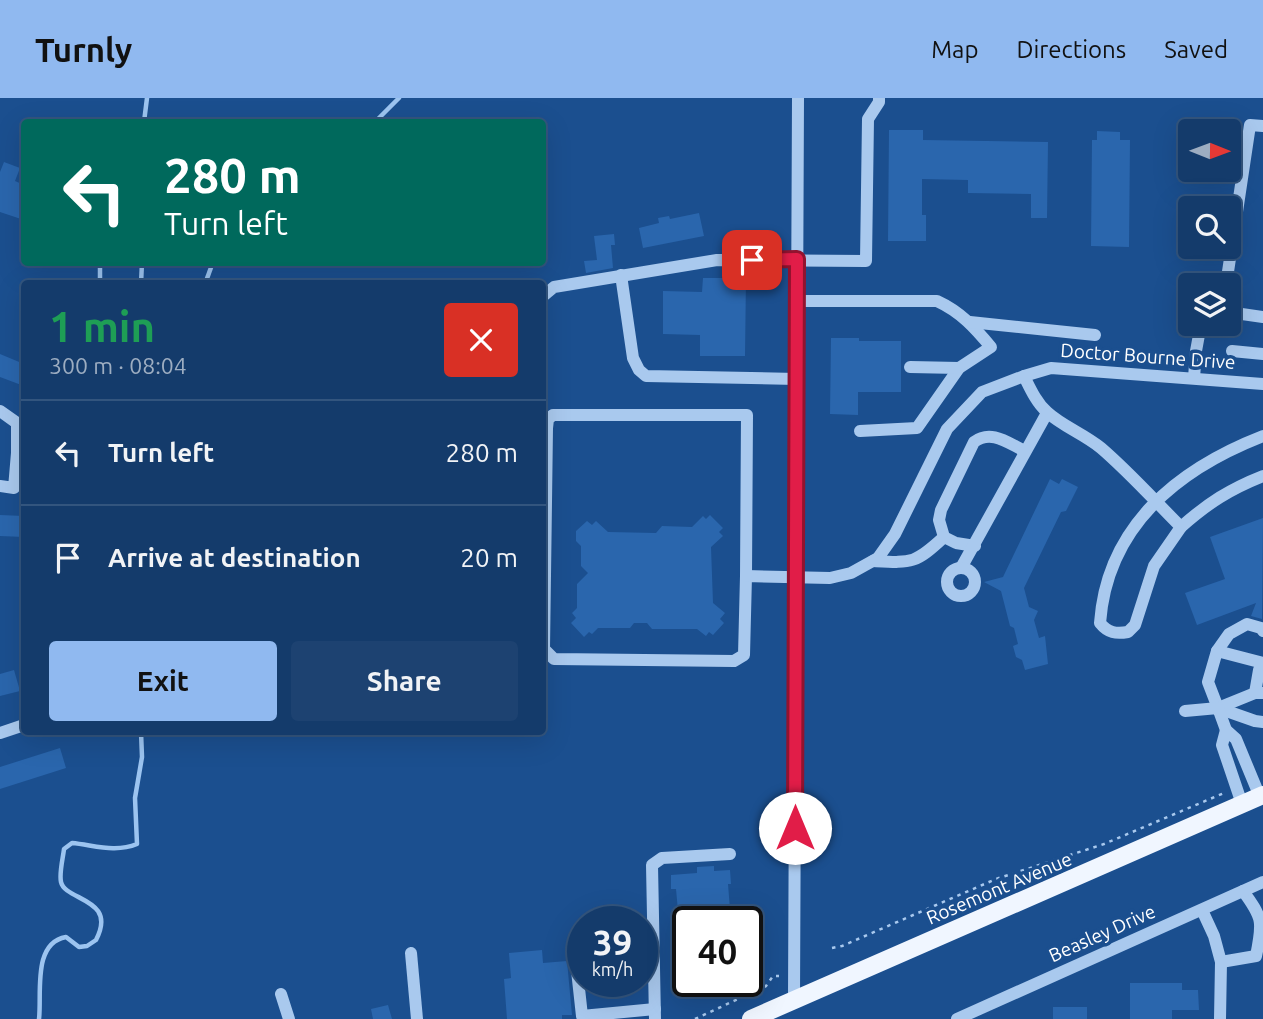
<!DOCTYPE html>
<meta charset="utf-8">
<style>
:root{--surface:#143b6b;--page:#1d4271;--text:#f1f3f6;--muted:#9dadc1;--line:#33557e;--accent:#90b9f0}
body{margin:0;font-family:Ubuntu,sans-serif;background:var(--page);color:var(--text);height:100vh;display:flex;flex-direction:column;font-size:26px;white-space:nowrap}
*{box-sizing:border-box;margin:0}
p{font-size:23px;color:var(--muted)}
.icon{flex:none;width:38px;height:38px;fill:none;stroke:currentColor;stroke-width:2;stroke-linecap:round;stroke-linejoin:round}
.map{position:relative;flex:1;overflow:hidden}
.drawer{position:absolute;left:21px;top:182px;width:525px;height:455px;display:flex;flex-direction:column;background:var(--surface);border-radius:7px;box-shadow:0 7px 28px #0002,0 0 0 2px var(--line)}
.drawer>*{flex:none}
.top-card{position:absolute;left:21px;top:21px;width:525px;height:147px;border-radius:7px;box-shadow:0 7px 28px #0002,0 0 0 2px var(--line);background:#00695c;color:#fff;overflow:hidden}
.needle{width:46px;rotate:91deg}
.fabs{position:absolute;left:1178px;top:21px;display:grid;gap:14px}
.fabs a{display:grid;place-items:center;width:63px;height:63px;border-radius:7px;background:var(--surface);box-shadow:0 7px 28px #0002,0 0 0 2px var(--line);font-size:35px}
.speed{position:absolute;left:567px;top:808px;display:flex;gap:14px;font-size:35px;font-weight:700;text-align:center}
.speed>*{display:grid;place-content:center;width:91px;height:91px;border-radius:50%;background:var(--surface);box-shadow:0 7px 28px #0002,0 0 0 2px var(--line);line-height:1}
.speed small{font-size:18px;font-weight:400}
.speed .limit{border:4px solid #111;border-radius:10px;background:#fff;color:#111}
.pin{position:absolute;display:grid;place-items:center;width:60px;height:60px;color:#fff;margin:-30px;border-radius:14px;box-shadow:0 4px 10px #0006}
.me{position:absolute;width:77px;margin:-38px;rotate:0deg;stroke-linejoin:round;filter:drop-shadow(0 0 5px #0008)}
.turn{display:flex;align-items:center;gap:24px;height:147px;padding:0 28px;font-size:32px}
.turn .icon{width:91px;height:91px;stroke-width:2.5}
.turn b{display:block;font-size:49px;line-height:60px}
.round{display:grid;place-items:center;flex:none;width:74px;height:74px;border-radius:7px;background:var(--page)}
.headline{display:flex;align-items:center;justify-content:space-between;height:119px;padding:0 28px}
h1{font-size:42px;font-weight:700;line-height:52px;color:#1e9e55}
.cta{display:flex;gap:14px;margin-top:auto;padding:14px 28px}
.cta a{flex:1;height:80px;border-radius:7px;background:var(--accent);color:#111;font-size:28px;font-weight:700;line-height:80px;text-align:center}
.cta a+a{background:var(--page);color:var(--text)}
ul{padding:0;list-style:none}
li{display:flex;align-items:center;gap:21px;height:105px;padding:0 28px;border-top:2px solid var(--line)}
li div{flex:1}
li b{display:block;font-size:26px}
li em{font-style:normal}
header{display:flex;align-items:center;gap:42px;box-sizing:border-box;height:98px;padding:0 35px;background:var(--accent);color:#111}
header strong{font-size:33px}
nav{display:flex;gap:38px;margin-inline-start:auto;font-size:24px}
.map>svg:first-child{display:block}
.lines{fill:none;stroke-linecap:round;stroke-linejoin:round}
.stream{stroke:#9cc4f0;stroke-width:4.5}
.building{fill:#2a66ad}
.path{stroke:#a9c9ee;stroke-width:2.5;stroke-dasharray:3.5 5;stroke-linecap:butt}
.minor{stroke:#a9c9ee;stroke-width:12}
.major{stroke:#f0f6ff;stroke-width:18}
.route-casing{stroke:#92132f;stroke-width:18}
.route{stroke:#e11d48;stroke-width:12}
.labels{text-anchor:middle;stroke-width:7;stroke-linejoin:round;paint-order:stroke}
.street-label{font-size:19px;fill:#fff;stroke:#1b4f8f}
</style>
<header>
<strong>Turnly</strong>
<nav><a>Map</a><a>Directions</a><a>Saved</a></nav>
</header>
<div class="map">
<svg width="1263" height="921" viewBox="0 0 1263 921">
<rect width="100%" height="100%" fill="#1b4f8f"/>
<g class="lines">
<g class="stream">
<polyline points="144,24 147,0"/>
<polyline points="375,24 399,0"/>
<polyline points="100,164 100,186"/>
<polyline points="141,186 142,164"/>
<polyline points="205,186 213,164"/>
<path d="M 39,921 C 42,896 32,845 66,839 L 79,849 L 87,848 L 96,842 C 118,800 65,803 61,784 C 59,775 63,760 64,751 L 72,745 C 94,747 115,755 137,746 L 135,700 L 142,659 L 141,634"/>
</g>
</g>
<g class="building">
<polygon points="889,32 923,32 923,42 1048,44 1047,120 1031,120 1031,96 968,95 968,82 922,81 922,117 926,117 926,143 888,143"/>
<polygon points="1097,33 1120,34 1120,42 1130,42 1129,149 1091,148 1092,42 1097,42"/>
<polygon points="4,64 20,70 15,83 24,87 24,122 0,114 0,74"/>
<polygon points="699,115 704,138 643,150 639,130 659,125 658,120 669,118 670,121"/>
<polygon points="614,136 615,147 611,147 613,170 586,175 584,163 597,162 594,138"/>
<polygon points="703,180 746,180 745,258 700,258 700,237 663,236 663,193 702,194"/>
<polygon points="831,240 859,240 859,243 901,243 901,294 858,294 858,317 830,316"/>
<polygon points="0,256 24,266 24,288 0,279"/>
<polygon points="1050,381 1059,386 1062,381 1078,389 1066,413 1061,414 1024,490 1029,509 1038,513 1034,522 1039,540 1045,538 1048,566 1025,572 1022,562 1016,559 1013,548 1018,546 1014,530 1010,528 1001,493 984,484 1003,479"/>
<polygon points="0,417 24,418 24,439 0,438"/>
<polygon points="710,417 723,430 719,434 723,438 711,449 713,505 725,515 720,521 724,525 713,537 709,534 706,538 697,531 652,531 647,525 634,525 630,530 598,530 592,536 589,534 584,539 571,525 576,520 572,515 577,510 577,486 588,475 581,468 581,448 576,443 576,433 587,423 592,427 596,423 608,434 656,435 662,428 692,429 703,418 706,421"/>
<polygon points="1263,420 1262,521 1251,518 1256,505 1197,527 1185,495 1225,481 1210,439"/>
<polygon points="14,572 20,593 0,598 0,576"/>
<polygon points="60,650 66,670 0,691 0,669"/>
<polygon points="714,768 714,773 730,772 731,786 728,786 731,824 679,824 676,791 671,791 671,777 697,775 697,769"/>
<polygon points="542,852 543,865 567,863 572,917 562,917 562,921 507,921 504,881 511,880 509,855"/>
<polygon points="1130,885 1182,885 1182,892 1198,892 1199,912 1172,912 1172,921 1130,921"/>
<polygon points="388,907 392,921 373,921 371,911"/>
<rect x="1053" y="909" width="34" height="12"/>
</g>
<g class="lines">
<g class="path">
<polyline points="832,850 842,848 996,781 1104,746 1224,695"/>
<polyline points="695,921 766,888 773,878 779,878"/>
</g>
<g class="minor">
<polyline points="621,177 633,260 639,272 646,278 797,281"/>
<polyline points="1226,187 1250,27 1263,28"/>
<polyline points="542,199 554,189 717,162 866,163 868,21 879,4 879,0"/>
<path d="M 797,203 L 937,203 C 961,214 975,230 991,249 L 959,270 L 917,330 L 860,333"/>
<polyline points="1228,214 1263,219"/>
<polyline points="970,224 1095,237"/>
<polyline points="1232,253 1263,256"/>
<polyline points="910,269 959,270"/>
<path d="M 1024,278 C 1030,290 1036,304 1047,314 C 1062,328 1084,336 1101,350 C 1129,374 1155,403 1181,429 L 1154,468 L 1135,527 L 1128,534 C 1116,536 1108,535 1100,525 C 1107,428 1178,371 1263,338"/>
<polyline points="1194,280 1196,253 1201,226"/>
<polyline points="0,313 17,325 17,355 14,390 0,388"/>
<polyline points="542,324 547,330 544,551 554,561 734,563 744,557 746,478 830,480 851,475 878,460 895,436 947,331 982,294 1024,278 1051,270 1263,286"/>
<polyline points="547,330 548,321 553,317 747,317 746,478"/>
<path d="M 1181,429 C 1208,405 1230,391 1263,378"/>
<path d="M 975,448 L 956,445 L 944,439 L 939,422 L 941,412 L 974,344 C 991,331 1008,345 1025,353"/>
<path d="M 873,463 C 912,465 915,466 944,439"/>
<polyline points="961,470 1047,315"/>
<circle cx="961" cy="484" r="14"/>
<polyline points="1263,533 1261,530 1247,526 1229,536 1217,553 1208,584 1218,610 1255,623 1263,624"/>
<polyline points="1217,553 1263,565"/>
<polyline points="1255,595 1259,572 1263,565"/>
<polyline points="1218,610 1255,595 1263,595"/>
<polyline points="1185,613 1218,610 1226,632"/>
<polyline points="0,635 24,627"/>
<polyline points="1242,706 1222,647 1226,632 1236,641 1260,699"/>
<polyline points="1202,812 1214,838 1221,864 1220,921"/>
<polyline points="583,853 575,854 582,918 655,911"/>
<polyline points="411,855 417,921"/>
<path d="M 1221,864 L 1256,858 C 1263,824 1263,820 1243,793"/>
<polyline points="281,896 289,921"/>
<polyline points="794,901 798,0"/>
<polyline points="655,921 652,767 662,760 730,756"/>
<polyline points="957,921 1263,784"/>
</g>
<polyline class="major" points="751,921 1263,697"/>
</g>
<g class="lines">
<defs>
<polyline id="route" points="752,162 797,161 795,730"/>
</defs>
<use href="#route" class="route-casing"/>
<use href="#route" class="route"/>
</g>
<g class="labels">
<g class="street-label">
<text transform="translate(1148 258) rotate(4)" y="7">Doctor Bourne Drive</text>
<text transform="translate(999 790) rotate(-23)" y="7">Rosemont Avenue</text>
<text transform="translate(1102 835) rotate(-24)" y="7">Beasley Drive</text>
</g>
</g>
</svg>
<div class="fabs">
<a><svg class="needle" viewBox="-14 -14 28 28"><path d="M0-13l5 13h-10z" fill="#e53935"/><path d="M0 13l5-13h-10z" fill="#9dadc1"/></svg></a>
<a><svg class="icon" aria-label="search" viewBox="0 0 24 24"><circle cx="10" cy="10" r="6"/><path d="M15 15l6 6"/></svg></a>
<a><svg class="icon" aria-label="layers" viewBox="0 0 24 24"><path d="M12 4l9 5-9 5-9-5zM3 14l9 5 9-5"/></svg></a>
</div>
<div class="speed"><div>39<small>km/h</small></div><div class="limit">40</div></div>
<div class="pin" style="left:752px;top:162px;background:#d93025"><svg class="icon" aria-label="arrive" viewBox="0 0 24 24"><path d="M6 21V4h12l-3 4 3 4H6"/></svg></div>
<svg class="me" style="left:795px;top:730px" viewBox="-20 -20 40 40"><circle r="19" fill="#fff"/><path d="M0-13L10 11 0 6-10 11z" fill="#e11d48"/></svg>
<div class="top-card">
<div class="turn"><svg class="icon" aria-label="left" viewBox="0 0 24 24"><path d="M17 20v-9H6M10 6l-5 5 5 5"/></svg><div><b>280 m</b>Turn left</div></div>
</div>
<section class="drawer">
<div class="headline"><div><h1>1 min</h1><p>300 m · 08:04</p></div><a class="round" style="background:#d93025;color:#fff"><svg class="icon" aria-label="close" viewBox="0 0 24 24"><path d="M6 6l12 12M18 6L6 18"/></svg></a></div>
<ul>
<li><svg class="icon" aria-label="left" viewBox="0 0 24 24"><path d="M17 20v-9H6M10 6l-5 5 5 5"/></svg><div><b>Turn left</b></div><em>280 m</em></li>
<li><svg class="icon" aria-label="arrive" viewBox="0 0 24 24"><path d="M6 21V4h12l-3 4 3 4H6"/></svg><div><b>Arrive at destination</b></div><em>20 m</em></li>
</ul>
<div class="cta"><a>Exit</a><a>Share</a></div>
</section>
</div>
